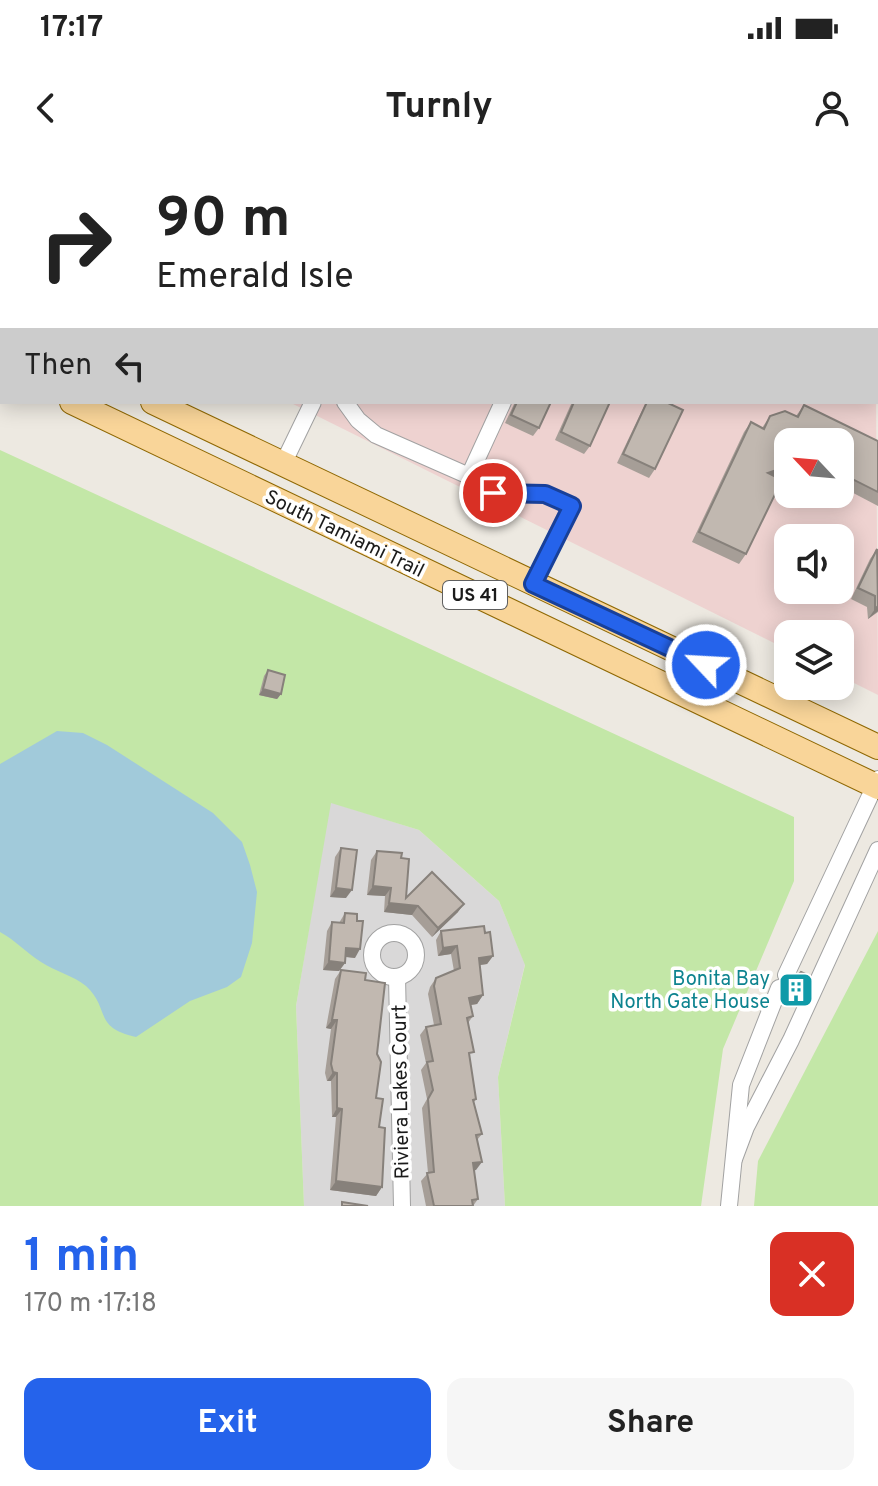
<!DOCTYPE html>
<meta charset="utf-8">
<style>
:root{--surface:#fff;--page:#f6f6f6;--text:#222;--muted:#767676;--accent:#2563eb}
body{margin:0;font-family:Overpass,sans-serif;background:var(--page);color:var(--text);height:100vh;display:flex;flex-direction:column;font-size:30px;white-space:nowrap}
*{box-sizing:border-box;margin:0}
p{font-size:26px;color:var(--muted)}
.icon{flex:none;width:44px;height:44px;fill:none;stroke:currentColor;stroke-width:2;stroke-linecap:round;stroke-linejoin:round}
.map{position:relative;height:1046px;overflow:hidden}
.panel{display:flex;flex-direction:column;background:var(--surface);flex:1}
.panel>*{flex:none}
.banner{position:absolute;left:0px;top:0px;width:878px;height:244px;box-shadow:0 4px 20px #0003;background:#fff;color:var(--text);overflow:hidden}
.needle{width:52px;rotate:296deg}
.tools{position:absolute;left:774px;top:268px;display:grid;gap:16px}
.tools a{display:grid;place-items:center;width:80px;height:80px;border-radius:16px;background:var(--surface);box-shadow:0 4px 20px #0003;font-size:40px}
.pin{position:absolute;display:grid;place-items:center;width:68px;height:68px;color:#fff;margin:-34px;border:4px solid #fff;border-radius:50%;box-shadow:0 2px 8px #0007}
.me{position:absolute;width:88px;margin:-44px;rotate:295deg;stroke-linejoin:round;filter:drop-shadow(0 0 6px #0008)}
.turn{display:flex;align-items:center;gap:28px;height:168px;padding:0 24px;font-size:36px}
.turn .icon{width:104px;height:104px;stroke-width:2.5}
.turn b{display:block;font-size:56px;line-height:68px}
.then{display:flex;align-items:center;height:76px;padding:0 24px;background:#0003;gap:16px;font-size:30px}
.round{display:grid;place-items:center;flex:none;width:84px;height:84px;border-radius:16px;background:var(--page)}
.summary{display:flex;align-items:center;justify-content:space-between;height:136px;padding:0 24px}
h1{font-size:48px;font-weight:700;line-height:60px;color:var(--accent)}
.button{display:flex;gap:16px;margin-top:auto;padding:16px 24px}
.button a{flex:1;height:92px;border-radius:16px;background:var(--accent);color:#fff;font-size:32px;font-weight:700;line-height:92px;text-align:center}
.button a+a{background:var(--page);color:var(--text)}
.status{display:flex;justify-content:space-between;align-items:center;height:56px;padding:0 40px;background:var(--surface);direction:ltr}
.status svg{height:22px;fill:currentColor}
header{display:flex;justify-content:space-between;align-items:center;height:104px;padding:0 24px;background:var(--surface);font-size:36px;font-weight:700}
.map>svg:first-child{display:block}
.residential{fill:#d9d8d8}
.commercial{fill:#eed2d0;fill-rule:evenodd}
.grass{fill:#c3e7a7}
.water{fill:#a1cada}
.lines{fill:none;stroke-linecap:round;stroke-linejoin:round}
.street-casing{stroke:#a2a2a2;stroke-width:18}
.primary-casing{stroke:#8f6803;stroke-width:26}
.street{stroke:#fff;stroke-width:16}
.primary{stroke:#f9d599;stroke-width:24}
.wall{fill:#a69e97}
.shaded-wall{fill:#87817b}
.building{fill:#c1b8b0;stroke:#87817b;stroke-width:2}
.route-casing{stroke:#184099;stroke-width:20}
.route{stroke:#2563eb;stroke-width:14}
.labels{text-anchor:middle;stroke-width:7;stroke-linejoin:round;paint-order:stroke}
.shield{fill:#fff;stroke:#5f5f5f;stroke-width:2}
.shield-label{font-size:18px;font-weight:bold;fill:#1b1b1b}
.street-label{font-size:20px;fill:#1b1b1b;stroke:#fff}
.culture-label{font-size:20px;fill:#0d838f;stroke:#fff;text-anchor:end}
</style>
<div class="status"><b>17:17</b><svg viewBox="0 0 49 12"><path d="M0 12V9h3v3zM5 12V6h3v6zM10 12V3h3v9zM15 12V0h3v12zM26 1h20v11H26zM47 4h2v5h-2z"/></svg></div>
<header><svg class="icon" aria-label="back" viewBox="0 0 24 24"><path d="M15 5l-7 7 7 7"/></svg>Turnly<svg class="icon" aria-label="person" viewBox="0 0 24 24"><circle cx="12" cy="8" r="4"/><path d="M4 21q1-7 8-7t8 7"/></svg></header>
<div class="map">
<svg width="878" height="1046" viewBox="0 0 878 1046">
<rect width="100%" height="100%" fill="#ede9e1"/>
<g class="residential">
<polygon points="410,0 878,0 878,235 876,2"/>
<polygon points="330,642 419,670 499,741 525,804 498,917 505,1046 304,1046 296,846"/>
</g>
<g class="commercial">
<polygon points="0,0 410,0 2,2 2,118"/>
<path d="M 876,234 L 878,535 L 840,516 L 840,474 L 788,474 L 788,490 L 289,242 L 876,242 ZM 788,282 L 840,282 L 840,334 L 788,334 ZM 788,378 L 840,378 L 840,430 L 788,430 Z"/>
</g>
<g class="grass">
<polygon points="0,290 794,657 794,721 723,889 701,1046 505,1046 498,917 525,805 499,741 419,670 331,643 296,846 304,1046 0,1046"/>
<polygon points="878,771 878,1046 754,1046 758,1001"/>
</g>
<path class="water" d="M 57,571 L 83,573 L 107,585 L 213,653 L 242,682 L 250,705 L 257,732 L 252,783 L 241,817 L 227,827 L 190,841 L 136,877 C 92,867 111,849 86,826 C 74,816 55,811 41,802 C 27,793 15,780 0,772 L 0,604 Z"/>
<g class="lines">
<defs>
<g id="street">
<polyline points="531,0 535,2"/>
<polyline points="704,0 709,2"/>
<polyline points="877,0 878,1"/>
<polyline points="876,81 878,82"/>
<polyline points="876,163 878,164"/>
<polyline points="345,242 358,260 376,275 469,316 493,333 545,334 572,346 533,424"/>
<polyline points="283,304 313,242"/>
<polyline points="469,316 503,242"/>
<circle cx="394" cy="795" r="22"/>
<polyline points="786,815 878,619"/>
<polyline points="397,817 402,1046"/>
<polyline points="734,999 746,967 791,880 878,690"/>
<polyline points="729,1046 741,925 779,828"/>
</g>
<g id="primary">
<polyline points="0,169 2,170"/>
<polyline points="0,208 2,209"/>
<polyline points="72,242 878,627"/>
<polyline points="153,242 878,587"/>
</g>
</defs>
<use href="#street" class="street-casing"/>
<use href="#primary" class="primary-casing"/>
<use href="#street" class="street"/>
<use href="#primary" class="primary"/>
</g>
<g class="wall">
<polygon points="0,0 54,0 53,2 2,2 2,9 0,8"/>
<polygon points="515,242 551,242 539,268 533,276 505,263"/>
<polygon points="572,242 610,242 590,286 584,294 555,280"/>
<polygon points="646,242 666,242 655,309 649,318 617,303"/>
<polygon points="804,245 878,281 878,346 840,326 840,282 788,282 788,313 777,317 746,394 739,404 692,382 744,272 751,262 762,268 770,256 796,256"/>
<polygon points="877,389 878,452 868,459 867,447 851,439 870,399"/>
<polygon points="268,510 281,534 277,539 259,535 264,516"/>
<polygon points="341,688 346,738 330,737 335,697"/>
<polygon points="377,691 401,698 406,738 458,752 432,777 412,755 384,752 385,736 367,735 371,700"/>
<polygon points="345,753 355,798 345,797 345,803 339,811 323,810 327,771 332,762 339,763"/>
<polygon points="441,771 485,773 493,796 487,804 479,805 483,835 477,844 471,845 473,856 468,863 469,899 476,939 474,942 482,974 477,980 476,1010 474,1010 478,1039 473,1046 426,1046 421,1021 428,1013 422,948 427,939 421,910 426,903 420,875 426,867 434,865 428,834 430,827 436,818 454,811 451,794 438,796 436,780"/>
<polygon points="341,810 365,820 377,894 376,938 382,1027 376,1036 330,1030 336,957 332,957 331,921 327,921 325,913 331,869 326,868 335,819"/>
<polygon points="793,820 799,839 795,844 786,840 789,825"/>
</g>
<g class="shaded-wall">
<polygon points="788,306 788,313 761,323 768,313"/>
<polygon points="878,446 878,451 868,459 875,449"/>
<polygon points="263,529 281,534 277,539 259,535"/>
<polygon points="373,726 391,728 385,736 367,735"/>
<polygon points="336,728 352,730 346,738 330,737"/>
<polygon points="389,743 418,746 412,755 384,752"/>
<polygon points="464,744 458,752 432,777 438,768"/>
<polygon points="457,786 451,794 438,796 443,788"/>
<polygon points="346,788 360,789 355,798 340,796"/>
<polygon points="493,796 487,804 473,806 479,798"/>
<polygon points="329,801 345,803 339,811 323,810"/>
<polygon points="483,835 477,844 463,846 469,838"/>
<polygon points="332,860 337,860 331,869 326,868"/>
<polygon points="333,912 337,913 331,921 327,921"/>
<polygon points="337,948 342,949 336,957 332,957"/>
<polygon points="482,1002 476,1010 467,1012 473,1003"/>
<polygon points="336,1021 382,1027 376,1036 330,1030"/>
</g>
<g class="building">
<polygon points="28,0 54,0 53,2 32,2"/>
<polygon points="584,0 672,0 673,2 585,2"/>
<polygon points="753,0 866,0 867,2 754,2"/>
<polygon points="878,17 878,52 876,53 876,21"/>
<polygon points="878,96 878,142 876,137 876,97"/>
<polygon points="517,242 551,242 539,268 511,255"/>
<polygon points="574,242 610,242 590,286 561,272"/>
<polygon points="647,242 666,242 683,250 655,309 623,294"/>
<polygon points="804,245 878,281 878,332 840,313 840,282 788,282 788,306 768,313 782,320 746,394 699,372 751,262 764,269 770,256 785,251 798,257"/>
<polygon points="877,389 878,446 875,449 875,436 858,428"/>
<polygon points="268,510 285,515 281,534 263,529"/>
<polygon points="341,688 357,690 352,730 336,728"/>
<polygon points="377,691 402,693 401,698 409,699 406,738 432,712 464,744 438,768 418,746 389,743 391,728 373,726"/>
<polygon points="345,753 357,754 357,761 363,761 360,789 346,788 345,803 329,801 332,762 344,763"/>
<polygon points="484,766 485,773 490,772 493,796 479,798 483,835 469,838 473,856 467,858 474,892 469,893 476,939 473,940 482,974 476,975 482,1002 473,1003 478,1039 472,1040 473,1046 434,1046 427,1013 434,1012 428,939 433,930 427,902 433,901 426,867 441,864 434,826 436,818 460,808 457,786 443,788 441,771"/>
<polygon points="341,810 366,813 365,820 385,823 377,894 381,902 376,938 383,939 379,967 385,968 382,1027 336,1021 342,949 337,948 337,913 333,912 331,904 337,860 332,860"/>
<polygon points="801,812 810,816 799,839 790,834 793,820"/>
<polygon points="342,1042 368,1046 342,1046"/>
</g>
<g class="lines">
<defs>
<polyline id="route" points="493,333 545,334 572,346 533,424 706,505"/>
</defs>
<use href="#route" class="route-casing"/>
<use href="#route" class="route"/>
</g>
<defs>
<symbol id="building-square" viewBox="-11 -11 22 22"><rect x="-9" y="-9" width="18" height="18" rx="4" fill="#0f9aa8" stroke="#fff"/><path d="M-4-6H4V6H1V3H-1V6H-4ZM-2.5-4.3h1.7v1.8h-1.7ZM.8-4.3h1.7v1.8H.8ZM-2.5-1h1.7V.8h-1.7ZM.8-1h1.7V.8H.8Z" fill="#fff"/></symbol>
</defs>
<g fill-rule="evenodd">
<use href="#building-square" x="776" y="810" width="40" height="40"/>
</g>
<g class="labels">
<rect class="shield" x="443" y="421" width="64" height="28" rx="6"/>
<g class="shield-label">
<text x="475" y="441">US 41</text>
</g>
<g class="street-label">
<text transform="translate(345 373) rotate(26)" y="7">South Tamiami Trail</text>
<text transform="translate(400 932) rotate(-91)" y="7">Riviera Lakes Court</text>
</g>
<g class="culture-label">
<text x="770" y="825">Bonita Bay<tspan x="770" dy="23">North Gate House</tspan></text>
</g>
</g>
</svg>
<div class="tools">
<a><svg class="needle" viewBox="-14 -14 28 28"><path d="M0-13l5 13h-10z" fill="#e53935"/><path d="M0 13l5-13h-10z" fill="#767676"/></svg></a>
<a><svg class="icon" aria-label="sound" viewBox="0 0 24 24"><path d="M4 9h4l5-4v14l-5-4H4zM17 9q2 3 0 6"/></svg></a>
<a><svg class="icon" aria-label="layers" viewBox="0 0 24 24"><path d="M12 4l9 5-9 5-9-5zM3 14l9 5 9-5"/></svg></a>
</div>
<div class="pin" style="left:493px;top:333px;background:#d93025"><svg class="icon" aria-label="arrive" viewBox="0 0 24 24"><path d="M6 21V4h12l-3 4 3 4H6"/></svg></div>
<svg class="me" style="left:706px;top:505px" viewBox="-20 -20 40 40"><circle r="17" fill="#2563eb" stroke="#fff" stroke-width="3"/><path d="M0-11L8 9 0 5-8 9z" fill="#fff"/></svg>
<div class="banner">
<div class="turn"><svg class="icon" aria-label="right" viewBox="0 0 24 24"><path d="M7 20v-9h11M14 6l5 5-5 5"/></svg><div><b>90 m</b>Emerald Isle</div></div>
<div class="then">Then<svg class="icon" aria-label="left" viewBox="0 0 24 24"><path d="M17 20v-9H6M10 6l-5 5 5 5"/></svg></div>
</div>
</div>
<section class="panel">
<div class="summary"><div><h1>1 min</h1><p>170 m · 17:18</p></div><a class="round" style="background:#d93025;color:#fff"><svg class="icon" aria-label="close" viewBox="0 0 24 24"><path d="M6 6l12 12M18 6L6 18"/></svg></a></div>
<div class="button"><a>Exit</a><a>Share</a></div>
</section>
